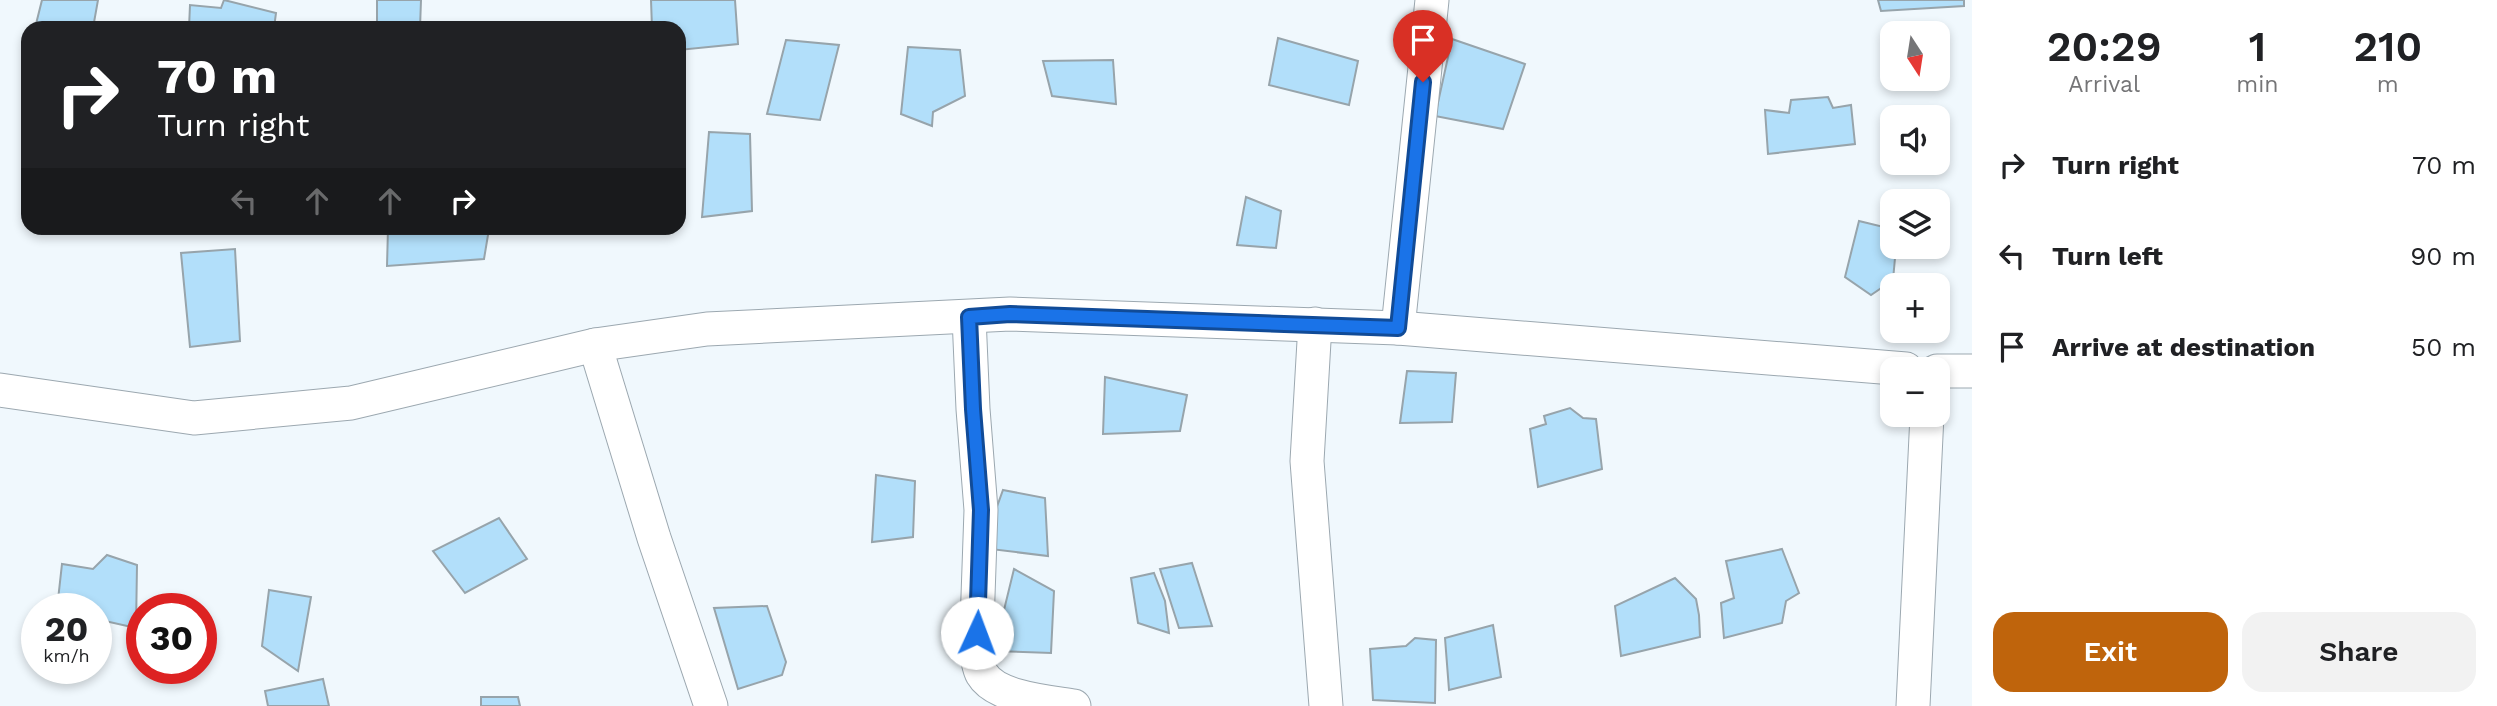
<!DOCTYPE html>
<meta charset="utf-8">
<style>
:root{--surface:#fff;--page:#f2f2f2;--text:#202124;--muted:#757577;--accent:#bf640c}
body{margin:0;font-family:"Work Sans",sans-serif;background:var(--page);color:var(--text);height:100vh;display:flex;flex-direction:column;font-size:26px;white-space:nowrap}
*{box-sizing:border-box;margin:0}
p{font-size:23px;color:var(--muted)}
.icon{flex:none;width:38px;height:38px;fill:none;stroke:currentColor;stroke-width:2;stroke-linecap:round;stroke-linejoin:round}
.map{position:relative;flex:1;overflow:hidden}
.side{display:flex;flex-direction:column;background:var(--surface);width:525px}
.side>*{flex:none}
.guide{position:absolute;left:21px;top:21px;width:665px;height:214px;border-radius:21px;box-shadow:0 4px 10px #0003;background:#202124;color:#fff;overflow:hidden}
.needle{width:46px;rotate:168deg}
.fabs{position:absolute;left:1880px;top:21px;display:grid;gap:14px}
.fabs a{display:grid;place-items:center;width:70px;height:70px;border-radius:14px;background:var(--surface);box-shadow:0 4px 10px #0003;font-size:35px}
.speed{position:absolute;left:21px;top:593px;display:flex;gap:14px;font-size:35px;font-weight:700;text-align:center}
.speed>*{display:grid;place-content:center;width:91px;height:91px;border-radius:50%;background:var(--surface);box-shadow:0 4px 10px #0003;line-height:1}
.speed small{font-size:18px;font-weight:400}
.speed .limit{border:10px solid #d22;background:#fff;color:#111}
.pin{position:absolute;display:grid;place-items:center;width:60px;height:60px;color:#fff;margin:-72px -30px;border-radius:50% 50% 50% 0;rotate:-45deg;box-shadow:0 0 7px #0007}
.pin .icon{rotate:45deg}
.me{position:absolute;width:77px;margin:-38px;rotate:2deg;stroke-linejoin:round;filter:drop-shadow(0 0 5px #0008)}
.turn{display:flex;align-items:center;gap:24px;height:147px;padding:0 21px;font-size:32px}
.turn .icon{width:91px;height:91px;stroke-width:2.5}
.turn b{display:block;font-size:49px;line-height:60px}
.lanes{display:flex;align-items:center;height:66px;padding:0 21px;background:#0003;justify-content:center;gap:35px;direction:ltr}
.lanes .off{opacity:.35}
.eta{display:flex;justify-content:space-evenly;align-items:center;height:119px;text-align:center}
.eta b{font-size:42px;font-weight:600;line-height:49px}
.button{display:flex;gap:14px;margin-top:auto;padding:14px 21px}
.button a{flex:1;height:80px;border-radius:21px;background:var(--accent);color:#fff;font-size:28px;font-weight:600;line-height:80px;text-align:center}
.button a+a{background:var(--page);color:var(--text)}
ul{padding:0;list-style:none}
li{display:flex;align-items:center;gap:21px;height:91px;padding:0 21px}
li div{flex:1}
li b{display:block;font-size:26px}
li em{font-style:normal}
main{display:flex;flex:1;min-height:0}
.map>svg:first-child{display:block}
.building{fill:#b2dffa;stroke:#97a4ab;stroke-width:2}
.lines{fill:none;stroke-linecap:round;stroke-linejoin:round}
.street-casing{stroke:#9ca8b0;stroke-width:35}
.street{stroke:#fff;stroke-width:33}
.route-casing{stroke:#114b97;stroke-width:18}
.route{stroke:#1a73e8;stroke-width:12}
</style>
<main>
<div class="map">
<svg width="1972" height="706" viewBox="0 0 1972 706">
<rect width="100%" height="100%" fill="#f0f8fd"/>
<g class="building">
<polygon points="42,0 98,0 93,28 35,28"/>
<polygon points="224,0 276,13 274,28 189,28 190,5 221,8"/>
<polygon points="377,0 421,0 420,28 377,28"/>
<polygon points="651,0 735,0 738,44 679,50 679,28 652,28"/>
<polygon points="1878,0 1964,0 1964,6 1881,11"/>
<polygon points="1278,38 1358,61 1349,105 1269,85"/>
<polygon points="1452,39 1525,64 1503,129 1435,116"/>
<polygon points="786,40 839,45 820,120 767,114"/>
<polygon points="908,47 960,50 965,96 933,112 932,126 901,114"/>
<polygon points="1113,60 1116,104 1052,96 1043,61"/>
<polygon points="1828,97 1833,108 1851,105 1855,144 1768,154 1765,110 1789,113 1791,100"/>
<polygon points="709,132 750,134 752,211 702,217"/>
<polygon points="1246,197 1281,211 1276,248 1237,245"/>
<polygon points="1859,221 1892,229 1892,247 1896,247 1893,280 1871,295 1845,277"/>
<polygon points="388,228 486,228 488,235 484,259 387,266"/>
<polygon points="235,249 240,341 190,347 181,253"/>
<polygon points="1407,371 1456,373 1452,422 1400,423"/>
<polygon points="1105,377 1187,395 1180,431 1103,434"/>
<polygon points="1570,408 1583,418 1596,419 1602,469 1538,487 1530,429 1546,424 1544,416"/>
<polygon points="876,475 915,481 913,537 872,542"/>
<polygon points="1003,490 1045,498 1048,556 982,548"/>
<polygon points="499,518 527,559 465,593 433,551"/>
<polygon points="1782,549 1799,593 1786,601 1782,623 1724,638 1721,603 1734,598 1726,561"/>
<polygon points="107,555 137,565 136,628 96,619 96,609 57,609 62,564 93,569"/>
<polygon points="1192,563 1212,626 1179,628 1160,569"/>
<polygon points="1014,569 1054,591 1051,653 994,651"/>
<polygon points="1154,573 1165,601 1169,633 1138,623 1131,578"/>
<polygon points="1675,578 1696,599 1699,615 1700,637 1621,656 1615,606"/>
<polygon points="269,590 311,597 298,671 262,646"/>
<polygon points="767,606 786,662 782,675 738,689 714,608"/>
<polygon points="1493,625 1501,677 1449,690 1445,638"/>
<polygon points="1415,638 1436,640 1435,703 1373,700 1370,649 1406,646"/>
<polygon points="323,679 329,706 268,706 265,691"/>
<polygon points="481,697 518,697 520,706 481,706"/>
</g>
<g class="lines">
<defs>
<g id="street">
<path d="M 969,317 L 973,409 L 981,510 L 976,653 C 978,660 979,669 982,674 C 996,698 1049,702 1074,706"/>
<polyline points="1315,324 1307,461 1326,706"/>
<polyline points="1398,328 1432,0"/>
<polyline points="595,345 654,538 711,706"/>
<polyline points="1937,371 1972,371"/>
<polyline points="0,390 194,418 351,403 595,345 707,329 1010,314 1398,328 1906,369"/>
<polyline points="1913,706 1927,415"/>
</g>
</defs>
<use href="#street" class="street-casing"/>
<use href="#street" class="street"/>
</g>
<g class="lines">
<defs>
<polyline id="route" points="977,633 981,510 973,409 969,317 1010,314 1398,328 1423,82"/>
</defs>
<use href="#route" class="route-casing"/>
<use href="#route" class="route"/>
</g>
</svg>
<div class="fabs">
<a><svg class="needle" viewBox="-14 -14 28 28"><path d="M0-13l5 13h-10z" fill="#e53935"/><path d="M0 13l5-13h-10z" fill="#757577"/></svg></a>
<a><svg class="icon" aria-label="sound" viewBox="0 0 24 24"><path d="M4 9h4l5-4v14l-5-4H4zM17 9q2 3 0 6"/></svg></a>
<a><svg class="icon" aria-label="layers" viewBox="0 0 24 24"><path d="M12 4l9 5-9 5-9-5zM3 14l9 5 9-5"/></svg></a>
<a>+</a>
<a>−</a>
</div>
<div class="speed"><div>20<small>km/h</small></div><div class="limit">30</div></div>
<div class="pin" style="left:1423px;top:82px;background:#d93025"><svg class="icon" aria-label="arrive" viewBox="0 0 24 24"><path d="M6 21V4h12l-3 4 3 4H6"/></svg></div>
<svg class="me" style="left:977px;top:633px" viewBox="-20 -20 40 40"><circle r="19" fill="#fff"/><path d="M0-13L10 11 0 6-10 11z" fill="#1a73e8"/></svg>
<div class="guide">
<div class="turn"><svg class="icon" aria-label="right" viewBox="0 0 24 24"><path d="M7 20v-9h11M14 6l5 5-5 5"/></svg><div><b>70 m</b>Turn right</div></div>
<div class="lanes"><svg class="icon off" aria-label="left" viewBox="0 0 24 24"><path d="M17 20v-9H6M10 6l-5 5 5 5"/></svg><svg class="icon off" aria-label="ahead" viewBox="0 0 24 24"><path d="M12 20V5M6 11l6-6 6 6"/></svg><svg class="icon off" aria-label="ahead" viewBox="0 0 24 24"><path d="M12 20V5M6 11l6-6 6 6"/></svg><svg class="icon" aria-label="right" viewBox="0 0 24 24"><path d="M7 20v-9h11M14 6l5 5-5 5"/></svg></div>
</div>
</div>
<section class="side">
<div class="eta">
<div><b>20:29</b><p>Arrival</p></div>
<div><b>1</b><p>min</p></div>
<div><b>210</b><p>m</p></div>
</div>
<ul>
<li><svg class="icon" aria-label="right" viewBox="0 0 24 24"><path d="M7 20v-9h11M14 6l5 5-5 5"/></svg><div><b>Turn right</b></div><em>70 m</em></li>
<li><svg class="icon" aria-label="left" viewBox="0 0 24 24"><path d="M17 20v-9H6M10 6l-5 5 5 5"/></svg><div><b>Turn left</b></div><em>90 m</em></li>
<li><svg class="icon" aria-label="arrive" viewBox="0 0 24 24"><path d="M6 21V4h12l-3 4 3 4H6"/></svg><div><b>Arrive at destination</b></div><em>50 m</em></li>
</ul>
<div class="button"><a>Exit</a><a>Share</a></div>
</section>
</main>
